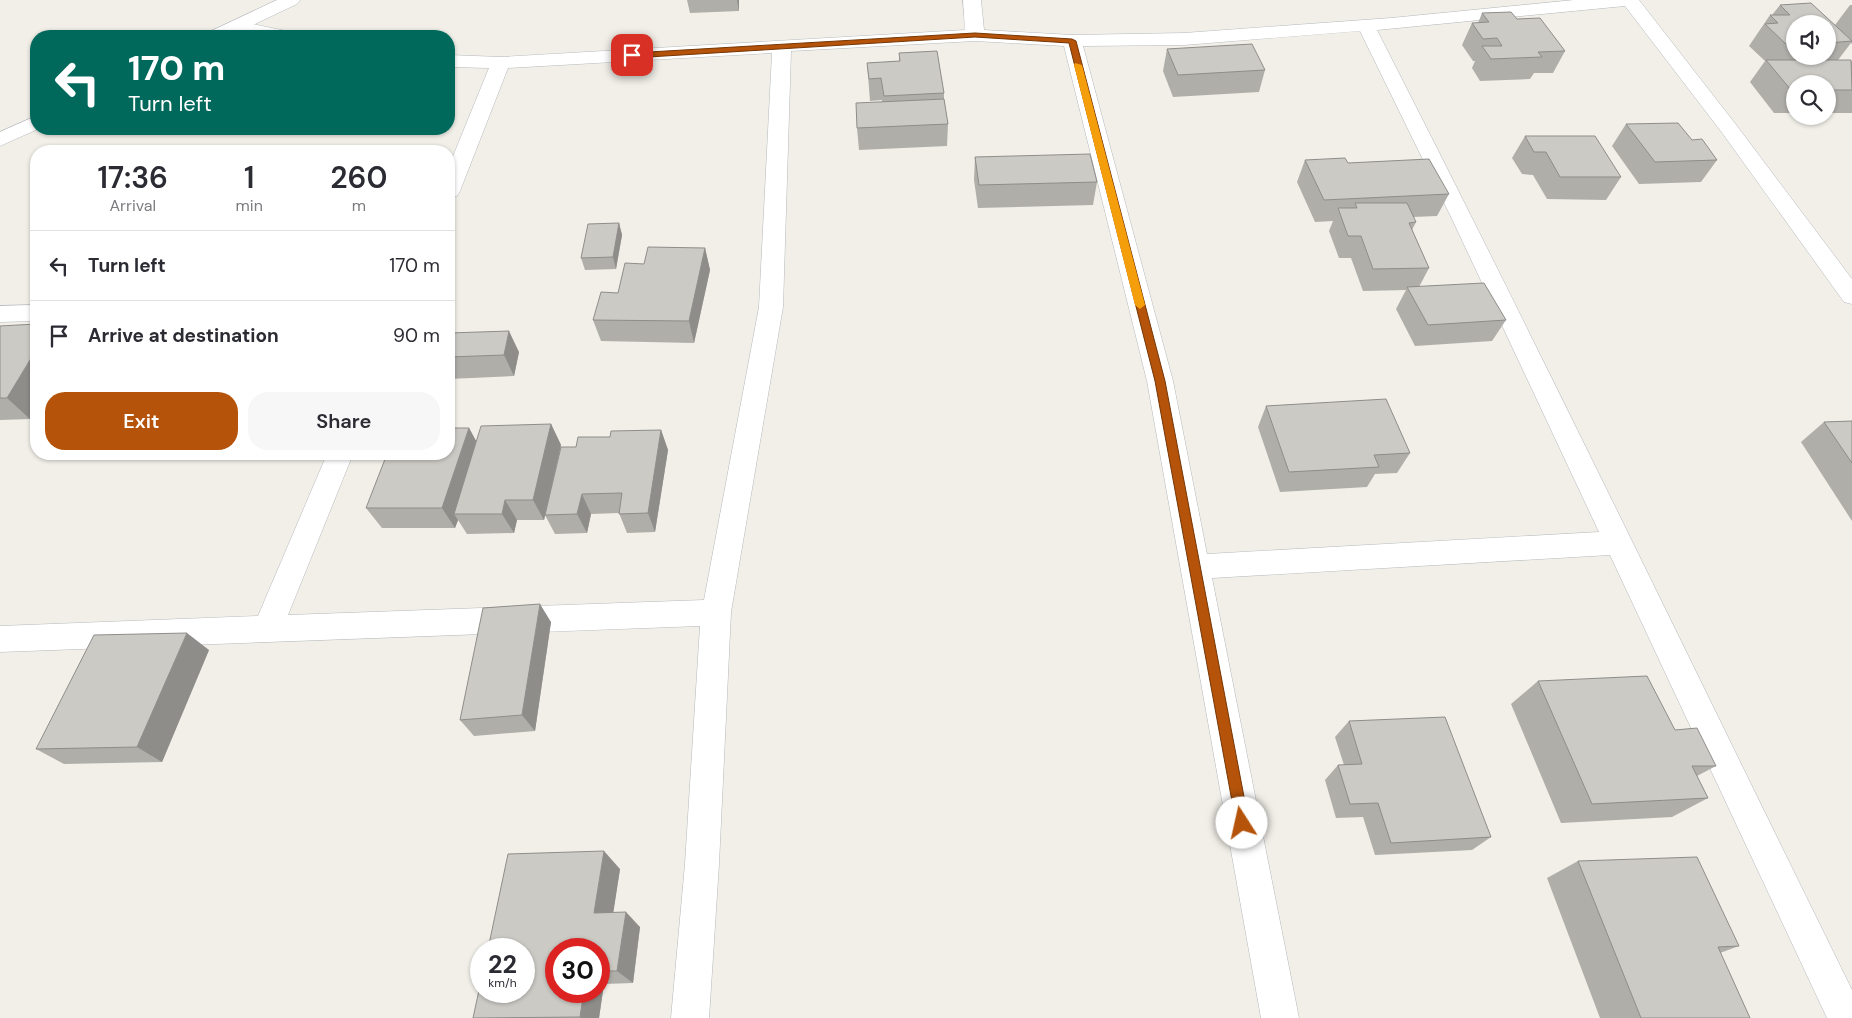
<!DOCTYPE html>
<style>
:root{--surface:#fff;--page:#f7f7f7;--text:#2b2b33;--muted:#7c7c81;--line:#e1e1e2;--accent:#b45309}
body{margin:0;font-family:"DM Sans",sans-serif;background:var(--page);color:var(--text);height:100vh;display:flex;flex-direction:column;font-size:19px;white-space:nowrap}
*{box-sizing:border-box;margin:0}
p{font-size:16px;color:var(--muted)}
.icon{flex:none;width:28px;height:28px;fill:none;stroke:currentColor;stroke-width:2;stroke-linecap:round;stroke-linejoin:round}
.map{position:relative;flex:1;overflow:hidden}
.panel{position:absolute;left:30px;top:145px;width:425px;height:315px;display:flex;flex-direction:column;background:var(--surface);border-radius:20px;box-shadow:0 1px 4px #0004}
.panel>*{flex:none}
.top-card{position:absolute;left:30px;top:30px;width:425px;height:105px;border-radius:20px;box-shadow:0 1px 4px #0004;background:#00695c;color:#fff;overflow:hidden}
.fabs{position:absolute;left:1786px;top:15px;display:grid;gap:10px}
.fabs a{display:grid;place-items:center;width:50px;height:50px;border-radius:50%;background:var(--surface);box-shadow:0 1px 4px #0004;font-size:25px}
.speed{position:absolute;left:470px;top:938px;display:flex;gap:10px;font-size:25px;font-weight:700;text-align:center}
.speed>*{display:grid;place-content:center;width:65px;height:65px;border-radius:50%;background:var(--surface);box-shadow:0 1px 4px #0004;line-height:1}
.speed small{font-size:12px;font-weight:400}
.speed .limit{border:8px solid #d22;background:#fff;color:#111}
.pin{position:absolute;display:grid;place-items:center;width:42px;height:42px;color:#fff;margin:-21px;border-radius:10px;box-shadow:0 2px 8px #0006}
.me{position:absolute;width:55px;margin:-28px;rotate:350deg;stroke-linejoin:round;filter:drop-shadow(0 0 4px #0008)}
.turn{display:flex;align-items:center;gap:18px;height:105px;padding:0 15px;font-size:22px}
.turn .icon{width:65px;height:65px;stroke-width:2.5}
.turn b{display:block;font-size:35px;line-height:42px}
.eta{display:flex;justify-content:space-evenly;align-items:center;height:85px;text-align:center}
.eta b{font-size:30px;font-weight:600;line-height:35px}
.button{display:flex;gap:10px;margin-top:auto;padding:10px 15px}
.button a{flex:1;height:58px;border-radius:20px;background:var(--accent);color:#fff;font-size:20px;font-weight:600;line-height:58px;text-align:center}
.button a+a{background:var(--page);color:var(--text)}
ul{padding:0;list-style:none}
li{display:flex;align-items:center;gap:15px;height:70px;padding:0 15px;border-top:1px solid var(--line)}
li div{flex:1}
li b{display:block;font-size:19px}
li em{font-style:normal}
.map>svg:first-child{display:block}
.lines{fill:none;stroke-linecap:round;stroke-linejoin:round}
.street-casing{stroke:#b5b8bc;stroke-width:1}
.secondary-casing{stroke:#b6babf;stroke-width:1}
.street{fill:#fff;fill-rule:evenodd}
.secondary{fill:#fff;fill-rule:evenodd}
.wall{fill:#afaea9;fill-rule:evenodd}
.shaded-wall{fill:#8f8d8a}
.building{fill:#cccac5;stroke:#8f8d8a}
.route{fill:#b45309;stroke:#753606}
.slow{fill:#f59e0b}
</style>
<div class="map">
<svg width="1852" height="1018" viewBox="0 0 1852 1018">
<rect width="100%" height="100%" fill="#f1efe8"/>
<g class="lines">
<defs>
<g id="street">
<path d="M 963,0 L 981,0 L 984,30 L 1072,35 L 1184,33 L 1391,18 L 1574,0 L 1639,0 L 1737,126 L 1852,279 L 1852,304 L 1844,302 L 1723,134 L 1625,6 L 1377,30 C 1540,349 1694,669 1852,990 L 1852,1018 L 1827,1018 L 1610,555 L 1212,578 L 1299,1018 L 1261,1018 L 1147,381 L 1064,46 L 975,41 L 791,51 L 783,307 L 731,612 L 719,864 L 709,1018 L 671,1018 L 685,864 L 700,626 L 0,652 L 0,626 L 258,616 L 327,454 L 353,454 L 288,615 L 704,600 L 759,307 L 772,53 L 508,68 L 460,191 L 457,196 L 449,198 L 449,166 L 489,68 L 449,67 L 449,55 L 501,57 L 965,30 ZM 1360,31 L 1452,219 L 1599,532 L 1207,554 L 1173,381 L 1083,46 L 1184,45 Z"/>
<polygon points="238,21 291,32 293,36 260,36 232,30 229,26 232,22"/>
<polygon points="36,305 36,321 0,322 0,306"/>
</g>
<g id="secondary">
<polygon points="277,0 300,0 297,4 230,36 207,36 209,32"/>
<polygon points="36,116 36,129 38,129 0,146 0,132"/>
</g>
</defs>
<use href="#street" class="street-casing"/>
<use href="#secondary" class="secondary-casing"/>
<use href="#street" class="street"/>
<use href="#secondary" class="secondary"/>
</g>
<g class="wall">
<polygon points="687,0 739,0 739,11 690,13"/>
<path d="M 1780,5 L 1835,25 L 1850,5 L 1852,5 L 1852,44 L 1851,43 L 1838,60 L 1852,61 L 1852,113 L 1828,113 L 1828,84 L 1795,84 L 1795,113 L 1774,113 L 1750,82 L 1765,61 L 1749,46 L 1770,15 L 1772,15 ZM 1795,24 L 1828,24 L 1828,56 L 1795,56 Z"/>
<polygon points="1482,13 1517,19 1565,51 1553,73 1534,73 1530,79 1480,81 1472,68 1475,61 1473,61 1462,45 1472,23 1478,23"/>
<polygon points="1167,49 1265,70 1259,92 1173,97 1163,71"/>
<polygon points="899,53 944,93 944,99 948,124 947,146 859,150 857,128 882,102 882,100 870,101 867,63 899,61"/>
<polygon points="1626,124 1692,140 1717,160 1701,182 1639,184 1612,146"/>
<polygon points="1525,136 1621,177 1606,200 1547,199 1533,175 1522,174 1512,158"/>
<polygon points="975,157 1097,182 1093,205 978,208 974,180"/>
<polygon points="1305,160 1348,163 1449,194 1437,216 1413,217 1416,222 1412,230 1429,268 1419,287 1506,320 1492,341 1415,346 1396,309 1406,290 1363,291 1351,258 1339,258 1329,231 1333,221 1315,222 1297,182"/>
<polygon points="619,223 622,235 616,269 585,270 581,258"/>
<polygon points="705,248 710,270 694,343 601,341 593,320 644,264"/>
<polygon points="0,326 30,419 0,420"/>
<polygon points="449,333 519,352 514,376 449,379"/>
<polygon points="1266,406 1410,453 1397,473 1375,474 1367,487 1280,492 1258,427"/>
<polygon points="1852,421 1852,521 1801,442 1824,422"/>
<polygon points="551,424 561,445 544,520 517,520 514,533 467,534 458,520 455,528 382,528 366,508 469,428 476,441"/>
<polygon points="661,430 668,450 655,532 627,533 619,513 591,514 587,533 555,534 545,515 576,447 610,437"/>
<polygon points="551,622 535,731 474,736 460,720"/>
<polygon points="209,650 162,762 64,764 36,749"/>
<polygon points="1538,681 1675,730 1716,766 1697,776 1708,798 1672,817 1561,823 1511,704"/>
<polygon points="1349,721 1491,837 1472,850 1375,855 1363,817 1336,818 1325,780 1338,765 1344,765 1335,737"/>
<polygon points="1578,861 1739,946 1720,953 1750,1018 1600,1018 1547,878"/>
<path d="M 620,869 L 613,912 L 640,927 L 633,983 L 604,984 L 599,1018 L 473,1018 ZM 599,949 L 599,991 L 556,991 Z"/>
</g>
<g class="shaded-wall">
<polygon points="737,0 739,0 739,11"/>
<polygon points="619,223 622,235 616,269 613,257"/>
<polygon points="705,248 710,270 694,343 689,321"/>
<polygon points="509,331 519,352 514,376 504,355"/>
<polygon points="36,350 36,408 30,419 7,398"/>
<polygon points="551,424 561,445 544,520 533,500"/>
<polygon points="469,428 480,448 454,514 458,520 455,528 442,508"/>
<polygon points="661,430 668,450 655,532 648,513"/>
<polygon points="582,494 591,514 587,533 577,514"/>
<polygon points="505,500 517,520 514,533 502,514"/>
<polygon points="540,604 551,622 535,731 522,715"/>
<polygon points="187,633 209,650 162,762 137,747"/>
<polygon points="604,851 620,869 611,928 594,913"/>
<polygon points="626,912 640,927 633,983 617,971"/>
<polygon points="599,980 604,984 599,1018 581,1018 580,1017 584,991 599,991"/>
</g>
<g class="building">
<polygon points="1811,3 1852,41 1828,43 1828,24 1795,24 1795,44 1787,45 1765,24 1778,23 1770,15 1790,15 1780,5"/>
<polygon points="1511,12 1517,19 1540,18 1565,51 1538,52 1542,57 1491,59 1482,46 1502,46 1497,38 1483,39 1472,23 1489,22 1482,13"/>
<polygon points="1252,44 1265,70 1178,75 1167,49"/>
<polygon points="937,51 944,93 884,96 881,78 869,79 867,63 900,61 899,53"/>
<polygon points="1766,60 1851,60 1852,90 1828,90 1828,84 1795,84 1795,90 1791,90"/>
<polygon points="944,99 948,124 857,128 856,103"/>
<polygon points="1678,123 1692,140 1702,139 1717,160 1655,162 1626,124"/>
<polygon points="1525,136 1595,136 1621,177 1560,177 1546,152 1534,152"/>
<polygon points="1090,154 1097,182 979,185 975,157"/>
<polygon points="1345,158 1348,163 1429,159 1449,194 1324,200 1305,160"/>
<polygon points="1355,203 1407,203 1416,222 1409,223 1429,268 1373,269 1361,236 1348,236 1338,208 1357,208"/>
<polygon points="619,223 613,257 581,258 588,224"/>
<polygon points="648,247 705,248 689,321 593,320 601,292 618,293 625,263 644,264"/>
<polygon points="1484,283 1506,320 1428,325 1407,287"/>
<polygon points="36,324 36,350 7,398 0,398 0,326"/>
<polygon points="509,331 504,355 449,357 449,333"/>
<polygon points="1386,399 1410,453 1374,455 1379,467 1289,472 1266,406"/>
<polygon points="1852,421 1852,463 1824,422"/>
<polygon points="551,424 533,500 505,500 502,514 454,514 481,426"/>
<polygon points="449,428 469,428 442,508 366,508 387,454 449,454"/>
<polygon points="661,430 648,513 619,514 622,493 582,494 577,514 545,515 561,447 576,447 578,437 610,437 611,431"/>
<polygon points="540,604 522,715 460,720 483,608"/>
<polygon points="187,633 137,747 36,749 94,635"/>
<polygon points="1647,676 1675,730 1697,728 1716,766 1692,766 1708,798 1592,804 1538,681"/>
<polygon points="1445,717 1491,837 1391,843 1378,803 1350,804 1338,765 1362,764 1349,721"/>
<polygon points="604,851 594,913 626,912 617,971 599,971 599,949 556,949 556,991 584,991 580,1017 473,1018 481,981 481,991 524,991 524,949 488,949 508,854"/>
<polygon points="1697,857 1739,946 1718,947 1750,1018 1641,1018 1578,861"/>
</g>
<polygon class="route" points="975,33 1072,39 1076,41 1165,381 1249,823 1247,828 1242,830 1238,828 1236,823 1155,381 1069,43 975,37 632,58 628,55 632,53"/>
<polygon class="slow" points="1075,63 1082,65 1145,305 1140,309 1135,305 1074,65"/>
</svg>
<div class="fabs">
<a><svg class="icon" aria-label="sound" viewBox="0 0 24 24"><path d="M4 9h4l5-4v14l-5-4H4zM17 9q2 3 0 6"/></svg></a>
<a><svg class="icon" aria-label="search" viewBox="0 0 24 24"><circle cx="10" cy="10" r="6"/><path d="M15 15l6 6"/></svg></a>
</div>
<div class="speed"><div>22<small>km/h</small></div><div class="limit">30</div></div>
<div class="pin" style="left:632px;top:55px;background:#d93025"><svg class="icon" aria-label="arrive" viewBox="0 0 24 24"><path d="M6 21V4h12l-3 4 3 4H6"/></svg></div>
<svg class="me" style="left:1242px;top:823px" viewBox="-20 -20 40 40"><circle r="19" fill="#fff"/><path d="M0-13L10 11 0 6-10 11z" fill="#b45309"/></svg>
<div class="top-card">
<div class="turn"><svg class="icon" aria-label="left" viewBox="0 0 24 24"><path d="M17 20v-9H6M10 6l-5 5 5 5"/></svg><div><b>170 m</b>Turn left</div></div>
</div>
<section class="panel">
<div class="eta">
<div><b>17:36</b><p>Arrival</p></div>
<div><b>1</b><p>min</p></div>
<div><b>260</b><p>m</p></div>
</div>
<ul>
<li><svg class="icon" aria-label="left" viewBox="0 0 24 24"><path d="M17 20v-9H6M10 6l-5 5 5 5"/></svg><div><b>Turn left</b></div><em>170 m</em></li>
<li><svg class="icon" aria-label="arrive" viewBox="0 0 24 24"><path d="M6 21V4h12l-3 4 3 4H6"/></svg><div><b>Arrive at destination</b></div><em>90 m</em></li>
</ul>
<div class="button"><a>Exit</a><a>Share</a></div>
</section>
</div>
